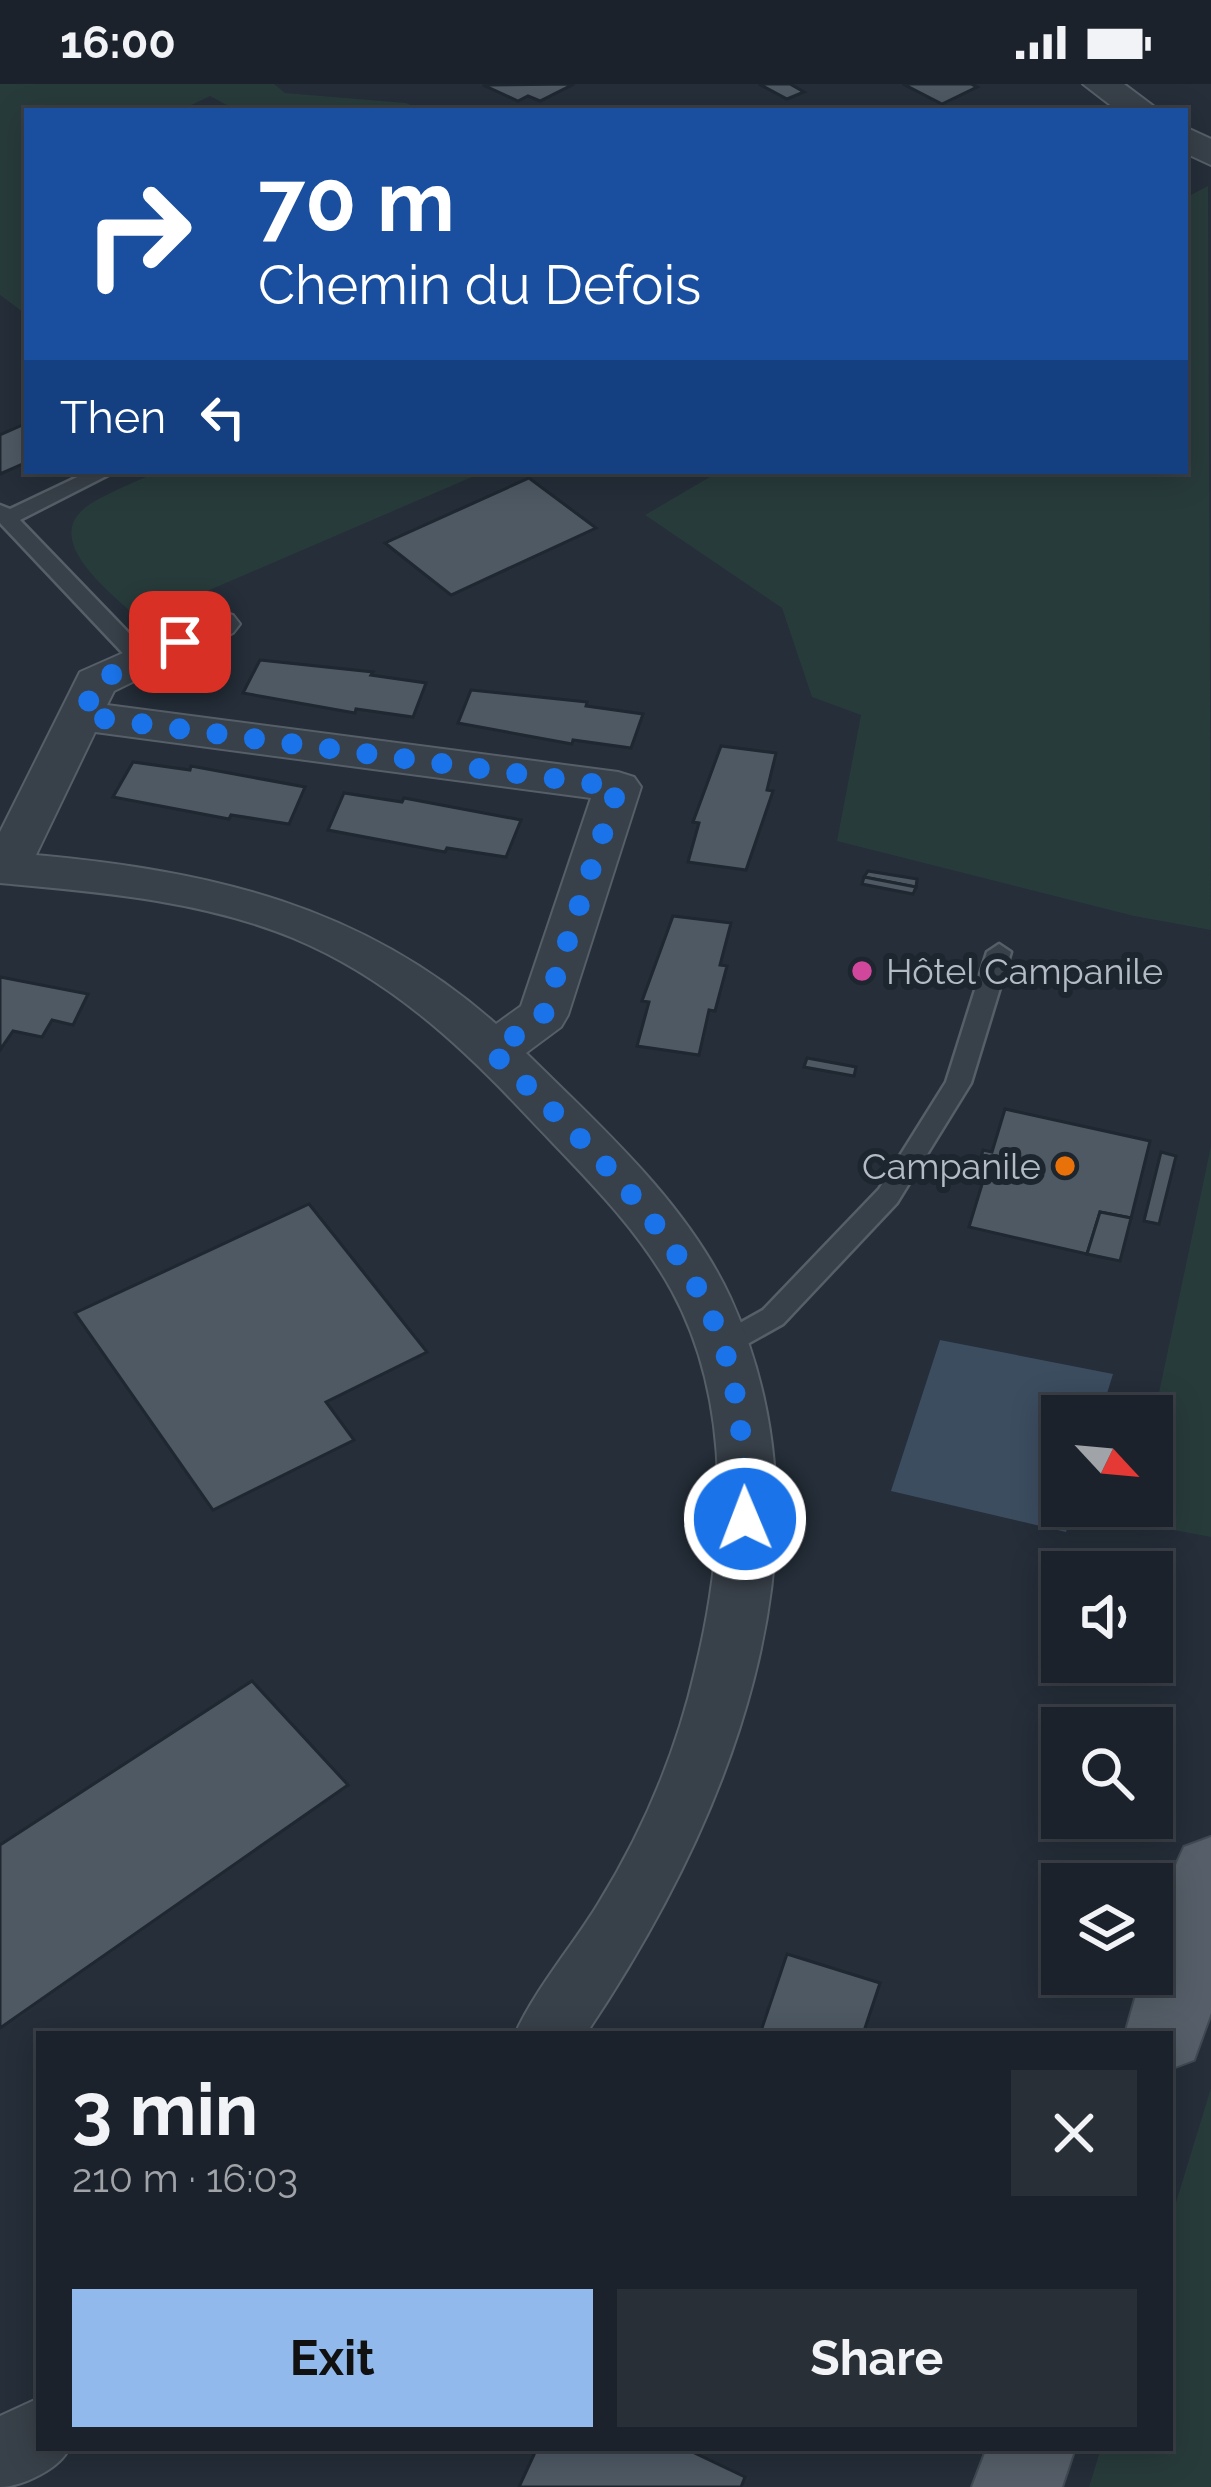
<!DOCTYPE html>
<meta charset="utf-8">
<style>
:root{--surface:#1c222b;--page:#292f37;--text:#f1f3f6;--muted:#a0a4a9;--line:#3a3f47;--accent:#91b9ec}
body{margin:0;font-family:Raleway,sans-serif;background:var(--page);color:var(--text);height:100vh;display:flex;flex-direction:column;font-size:45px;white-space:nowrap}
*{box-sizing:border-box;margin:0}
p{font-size:39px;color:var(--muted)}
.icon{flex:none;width:66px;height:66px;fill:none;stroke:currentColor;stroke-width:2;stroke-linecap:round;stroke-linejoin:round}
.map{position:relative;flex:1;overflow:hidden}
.panel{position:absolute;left:36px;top:1947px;width:1137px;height:420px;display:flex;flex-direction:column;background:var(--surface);border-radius:0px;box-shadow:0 6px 30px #0003,0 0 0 3px var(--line)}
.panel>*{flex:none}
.top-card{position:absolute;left:24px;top:24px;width:1164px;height:366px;border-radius:0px;box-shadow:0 6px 30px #0003,0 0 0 3px var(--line);background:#1a4fa0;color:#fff;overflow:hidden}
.needle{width:78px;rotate:116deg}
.controls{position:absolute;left:1041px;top:1311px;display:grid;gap:24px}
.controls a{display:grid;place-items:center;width:132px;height:132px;border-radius:0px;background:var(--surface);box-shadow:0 6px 30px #0003,0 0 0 3px var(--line);font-size:60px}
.pin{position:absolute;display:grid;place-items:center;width:102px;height:102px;color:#fff;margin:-51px;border-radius:24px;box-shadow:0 6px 18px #0006}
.me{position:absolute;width:132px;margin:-66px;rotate:359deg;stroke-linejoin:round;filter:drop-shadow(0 0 9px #0008)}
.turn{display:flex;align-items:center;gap:42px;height:252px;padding:0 36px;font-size:54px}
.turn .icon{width:156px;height:156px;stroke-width:2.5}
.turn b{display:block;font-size:84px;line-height:102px}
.then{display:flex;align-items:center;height:114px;padding:0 36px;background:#0003;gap:24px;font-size:45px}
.round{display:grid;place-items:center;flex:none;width:126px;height:126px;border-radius:0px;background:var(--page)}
.overview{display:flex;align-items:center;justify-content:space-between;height:204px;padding:0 36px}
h1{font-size:72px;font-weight:700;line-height:90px}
.primary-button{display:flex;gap:24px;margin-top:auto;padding:24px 36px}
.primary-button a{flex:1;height:138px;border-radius:0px;background:var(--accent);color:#111;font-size:48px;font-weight:700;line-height:138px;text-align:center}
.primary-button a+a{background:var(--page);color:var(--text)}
.status{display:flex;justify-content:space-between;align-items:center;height:84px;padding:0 60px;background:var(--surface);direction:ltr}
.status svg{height:33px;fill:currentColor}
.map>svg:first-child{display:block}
.green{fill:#283b3b}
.water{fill:#3c4d60}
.building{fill:#4e5964;stroke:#1f2730;stroke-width:3}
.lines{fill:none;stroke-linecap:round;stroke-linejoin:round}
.service-casing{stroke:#565e67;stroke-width:5}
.minor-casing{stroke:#565e67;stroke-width:4}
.primary-casing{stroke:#414952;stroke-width:4}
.service{fill:#384049;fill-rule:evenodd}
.minor{fill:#384049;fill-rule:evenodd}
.primary{fill:#565f69;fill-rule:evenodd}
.route{stroke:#1a73e8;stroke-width:21;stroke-dasharray:0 37.8}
.hotel-dot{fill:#d1479c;stroke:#1d252e;stroke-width:4.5}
.food-dot{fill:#e8710a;stroke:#1d252e;stroke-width:4.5}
.labels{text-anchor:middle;stroke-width:12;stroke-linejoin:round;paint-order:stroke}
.poi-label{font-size:36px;fill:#b4bbc5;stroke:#1d252e;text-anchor:start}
</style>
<div class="status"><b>16:00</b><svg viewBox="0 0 49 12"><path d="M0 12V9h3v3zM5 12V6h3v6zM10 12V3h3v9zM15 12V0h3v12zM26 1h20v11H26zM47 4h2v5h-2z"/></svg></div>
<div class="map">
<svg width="1211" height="2403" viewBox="0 0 1211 2403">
<rect width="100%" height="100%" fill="#252e39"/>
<g class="green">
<polygon points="0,0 274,0 285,9 406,19 425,27 238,27 210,12 179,27 27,27 27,231 0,211"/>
<polygon points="1208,102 1211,846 1134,832 837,757 861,631 812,613 782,524 645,431 720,387 1185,387 1185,114"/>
<path d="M 158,387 L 486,387 L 140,536 C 114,511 36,455 90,420 C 111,407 136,398 158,387 Z"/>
<polygon points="1211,1062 1211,1453 1132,1438 1135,1422 1152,1422 1152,1342"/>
<polygon points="1211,2004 1211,2403 1089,2403 1101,2364 1170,2364 1170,2138"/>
</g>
<polygon class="water" points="940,1256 1113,1290 1100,1332 1062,1332 1062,1422 1074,1422 1066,1448 891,1407"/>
<g class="building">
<polygon points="574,0 540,17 528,12 518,17 483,1"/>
<polygon points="759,0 790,0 804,8 787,15"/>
<polygon points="903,0 971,0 977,3 942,20"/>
<polygon points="27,339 27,378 0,390 0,351"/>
<polygon points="529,394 596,444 451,511 385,459"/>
<polygon points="260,576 373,588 371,591 426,599 413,633 356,625 355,629 243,609"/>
<polygon points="471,606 587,618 586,622 643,630 631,664 573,656 572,660 458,639"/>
<polygon points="721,662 776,669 767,706 773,707 746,786 688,778 699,739 693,738"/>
<polygon points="133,678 190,686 191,682 305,703 289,740 231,731 229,735 113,713"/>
<polygon points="344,709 402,718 404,714 521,736 506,773 447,764 445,768 328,746"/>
<polygon points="868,787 917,795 916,803 864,793"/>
<polygon points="864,793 916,803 913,810 862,800"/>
<polygon points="673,832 731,839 720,881 727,882 715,927 709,926 699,971 637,962 649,918 642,917"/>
<polygon points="0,893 88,910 73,941 52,936 42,953 13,947 0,966"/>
<polygon points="807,974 856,983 854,992 804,983"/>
<polygon points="1005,1025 1150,1057 1131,1134 1100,1128 1087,1170 969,1143 987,1084 979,1082 983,1066 992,1068"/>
<polygon points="1161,1068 1176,1072 1159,1140 1144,1137"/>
<polygon points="309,1120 427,1268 326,1318 354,1356 213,1426 75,1229"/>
<polygon points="1100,1128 1131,1134 1120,1177 1087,1170"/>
<polygon points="252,1597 348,1701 0,1944 0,1761"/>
<polygon points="787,1870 880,1899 863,1950 760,1950"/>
<polygon points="537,2364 684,2364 745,2393 741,2403 519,2403"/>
</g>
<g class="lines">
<defs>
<g id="service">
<polygon points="90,387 116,387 20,436 150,571 150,581 134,581 0,439 0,421 10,425"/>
<polygon points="999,860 1011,868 971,999 897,1119 783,1240 733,1268 713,1268 709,1261 713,1254 763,1226 879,1105 946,998 987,868"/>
</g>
<g id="minor">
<polygon points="1083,0 1124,0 1160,27 1118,27"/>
<polygon points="1185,43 1211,55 1211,81 1185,69"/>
<path d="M 218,527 L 233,531 L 240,540 L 233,549 L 114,607 L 107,621 L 618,688 L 634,693 L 641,703 L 568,931 L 561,943 L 526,969 C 599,1041 686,1118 730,1213 C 844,1461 727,1740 586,1950 L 515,1950 C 536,1904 571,1864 598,1820 C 642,1749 676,1669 695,1587 C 725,1465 734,1321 672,1207 C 636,1141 579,1087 528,1033 C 460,960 387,893 293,854 C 201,816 98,808 0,799 L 0,748 L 80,588 ZM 95,648 L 591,714 L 521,922 L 496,940 C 362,821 210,787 36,771 Z"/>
<path d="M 39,2314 L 39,2364 L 69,2364 C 61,2384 22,2403 0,2403 L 0,2332 Z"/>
</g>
<g id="primary">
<path d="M 1211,1753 L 1211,1929 L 1194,1976 L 1170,1985 L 1170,1950 L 1125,1950 L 1142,1890 L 1152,1890 C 1152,1846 1165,1803 1184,1763 Z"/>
<polygon points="987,2364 1075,2364 1062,2403 972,2403"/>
</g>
</defs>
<use href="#service" class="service-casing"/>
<use href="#minor" class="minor-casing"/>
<use href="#primary" class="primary-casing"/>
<use href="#service" class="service"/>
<use href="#minor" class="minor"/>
<use href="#primary" class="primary"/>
</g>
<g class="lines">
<path class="route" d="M 180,558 L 96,598 L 83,632 L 618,703 L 543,932 L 492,968 C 575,1048 686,1150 723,1262 C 741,1317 745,1377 745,1435"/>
</g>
<circle class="hotel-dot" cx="862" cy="887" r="12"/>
<circle class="food-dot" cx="1065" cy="1082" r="12"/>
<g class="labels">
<g class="poi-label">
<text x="886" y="900">Hôtel Campanile</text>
<text x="1041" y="1095" text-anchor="end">Campanile</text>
</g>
</g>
</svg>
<div class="controls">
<a><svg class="needle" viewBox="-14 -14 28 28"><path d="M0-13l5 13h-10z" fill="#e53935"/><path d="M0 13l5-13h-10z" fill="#a0a4a9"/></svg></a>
<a><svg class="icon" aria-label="sound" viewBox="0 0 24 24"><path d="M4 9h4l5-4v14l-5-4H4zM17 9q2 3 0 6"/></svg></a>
<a><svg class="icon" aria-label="search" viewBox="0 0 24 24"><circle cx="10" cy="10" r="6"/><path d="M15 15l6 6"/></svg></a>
<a><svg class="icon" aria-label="layers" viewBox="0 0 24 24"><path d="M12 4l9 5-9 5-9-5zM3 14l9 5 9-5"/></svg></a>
</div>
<div class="pin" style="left:180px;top:558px;background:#d93025"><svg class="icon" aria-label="arrive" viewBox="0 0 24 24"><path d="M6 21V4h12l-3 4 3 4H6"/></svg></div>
<svg class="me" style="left:745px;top:1435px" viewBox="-20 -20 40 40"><circle r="17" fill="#1a73e8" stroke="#fff" stroke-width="3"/><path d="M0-11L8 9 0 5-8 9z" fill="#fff"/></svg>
<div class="top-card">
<div class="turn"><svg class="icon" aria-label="right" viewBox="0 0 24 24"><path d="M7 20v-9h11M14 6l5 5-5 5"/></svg><div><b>70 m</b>Chemin du Defois</div></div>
<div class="then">Then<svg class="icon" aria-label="left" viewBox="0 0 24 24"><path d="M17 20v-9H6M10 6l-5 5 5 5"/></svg></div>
</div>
<section class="panel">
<div class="overview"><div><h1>3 min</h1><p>210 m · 16:03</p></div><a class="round"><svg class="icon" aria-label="close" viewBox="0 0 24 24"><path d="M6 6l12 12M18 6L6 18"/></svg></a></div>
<div class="primary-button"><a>Exit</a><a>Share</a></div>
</section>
</div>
